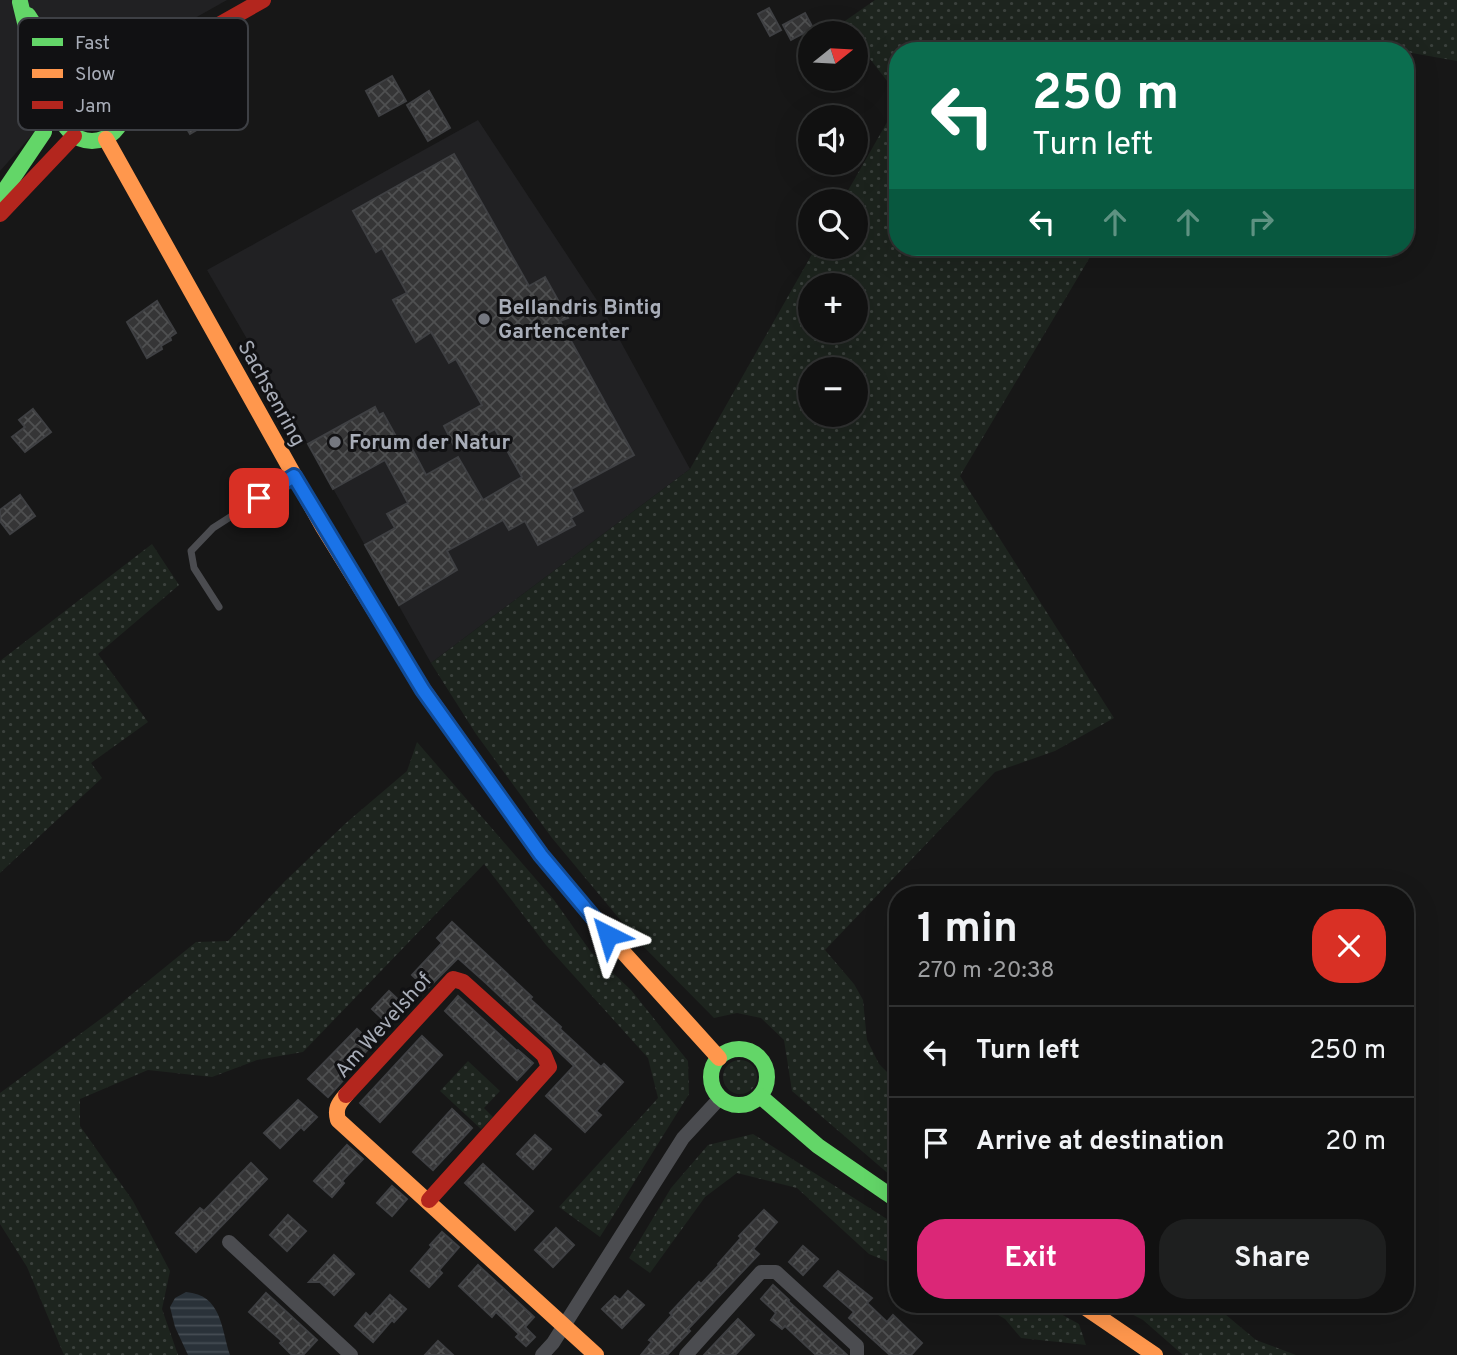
<!DOCTYPE html>
<meta charset="utf-8">
<style>
:root{--surface:#111;--page:#1e1f1f;--text:#f1f3f6;--muted:#9c9d9f;--line:#303131;--accent:#db2777}
body{margin:0;font-family:Overpass,sans-serif;background:var(--page);color:var(--text);height:100vh;display:flex;flex-direction:column;font-size:26px;white-space:nowrap}
*{box-sizing:border-box;margin:0}
p{font-size:23px;color:var(--muted)}
.icon{flex:none;width:38px;height:38px;fill:none;stroke:currentColor;stroke-width:2;stroke-linecap:round;stroke-linejoin:round}
.map{position:relative;flex:1;overflow:hidden}
.side{position:absolute;left:889px;top:886px;width:525px;height:427px;display:flex;flex-direction:column;background:var(--surface);border-radius:28px;box-shadow:0 7px 28px #0002,0 0 0 2px var(--line)}
.side>*{flex:none}
.hud{position:absolute;left:889px;top:42px;width:525px;height:214px;border-radius:28px;box-shadow:0 7px 28px #0002,0 0 0 2px var(--line);background:#0b6e4f;color:#fff;overflow:hidden}
.needle{width:46px;rotate:72deg}
.tools{position:absolute;left:798px;top:21px;display:grid;gap:14px}
.tools a{display:grid;place-items:center;width:70px;height:70px;border-radius:50%;background:var(--surface);box-shadow:0 7px 28px #0002,0 0 0 2px var(--line);font-size:35px}
.pin{position:absolute;display:grid;place-items:center;width:60px;height:60px;color:#fff;margin:-30px;border-radius:14px;box-shadow:0 4px 10px #0006}
.me{position:absolute;width:77px;margin:-38px;rotate:320deg;stroke-linejoin:round;filter:drop-shadow(0 0 5px #0008)}
.turn{display:flex;align-items:center;gap:24px;height:147px;padding:0 28px;font-size:32px}
.turn .icon{width:91px;height:91px;stroke-width:2.5}
.turn b{display:block;font-size:49px;line-height:60px}
.lanes{display:flex;align-items:center;height:66px;padding:0 28px;background:#0003;justify-content:center;gap:35px;direction:ltr}
.lanes .off{opacity:.35}
.round{display:grid;place-items:center;flex:none;width:74px;height:74px;border-radius:28px;background:var(--page)}
.headline{display:flex;align-items:center;justify-content:space-between;height:119px;padding:0 28px}
h1{font-size:42px;font-weight:700;line-height:52px}
.action{display:flex;gap:14px;margin-top:auto;padding:14px 28px}
.action a{flex:1;height:80px;border-radius:28px;background:var(--accent);color:#fff;font-size:28px;font-weight:700;line-height:80px;text-align:center}
.action a+a{background:var(--page);color:var(--text)}
ul{padding:0;list-style:none}
li{display:flex;align-items:center;gap:21px;height:91px;padding:0 28px;border-top:2px solid var(--line)}
li div{flex:1}
li b{display:block;font-size:26px}
li em{font-style:normal}
.map>svg:first-child{display:block}
.built{fill:#212123}
.grass{fill:url(#grass-dots);fill-rule:evenodd}
.water{fill:url(#water-rules)}
.building{fill:url(#building-cross-hatch);stroke:#3f4043;stroke-width:2}
.lines{fill:none;stroke-linecap:round;stroke-linejoin:round}
.lane{stroke:#4b4c50;stroke-width:7}
.street{stroke:#4b4c50;stroke-width:14}
.fast{stroke:#63d668;stroke-width:16}
.slow{stroke:#ff974d;stroke-width:16}
.jam{stroke:#b3261e;stroke-width:16}
.route-casing{stroke:#114b97;stroke-width:18}
.route{stroke:#1a73e8;stroke-width:12}
.poi-dot{fill:#757880;stroke:#111113;stroke-width:2.5}
.labels{text-anchor:middle;stroke-width:6;stroke-linejoin:round;paint-order:stroke}
.poi-label{font-size:21px;font-weight:bold;fill:#a8adb8;stroke:#111113;text-anchor:start}
.street-label{font-size:21px;fill:#a8adb8;stroke:#111113}
.key{fill:#111113;stroke:#3e4045;stroke-width:2}
.key-label{font-size:19px;fill:#a8adb8}
</style>
<div class="map">
<svg width="1457" height="1355" viewBox="0 0 1457 1355">
<defs>
<pattern id="grass-dots" width="8" height="8" patternUnits="userSpaceOnUse" patternTransform="scale(1.75)"><rect width="8" height="8" fill="#1d241e"/><path d="M2 2h.1M6 6h.1" fill="none" stroke="#3b413d" stroke-width="1.8" stroke-linecap="round"/></pattern>
<pattern id="water-rules" width="6" height="5" patternUnits="userSpaceOnUse" patternTransform="scale(1.75)"><rect width="6" height="5" fill="#2a3239"/><path d="M0 2.5h6" fill="none" stroke="#464d54"/></pattern>
<pattern id="building-cross-hatch" width="8" height="8" patternUnits="userSpaceOnUse" patternTransform="scale(1.75)"><rect width="8" height="8" fill="#353536"/><path d="M0 0l8 8M0 8l8-8" fill="none" stroke="#4f5051"/></pattern>
</defs>
<rect width="100%" height="100%" fill="#171717"/>
<g class="built">
<polygon points="0,0 227,0 122,59 99,62 83,58 52,77 46,119 0,171"/>
<polygon points="478,120 604,311 690,469 431,663 308,444 207,270"/>
</g>
<g class="grass">
<polygon points="875,0 1457,0 1457,61 1378,47 1314,51 898,51 898,95 856,41 856,33 850,33 842,23"/>
<path d="M 898,103 L 898,247 L 1096,247 L 960,476 L 1114,718 L 1055,751 L 995,772 L 825,950 L 854,984 L 863,1000 L 867,1040 L 879,1064 L 898,1083 L 898,1182 L 792,1091 L 784,1040 L 761,1018 L 737,1013 L 714,1018 L 637,940 L 552,838 L 476,734 L 431,663 L 690,469 L 816,247 L 856,247 L 856,201 L 842,201 ZM 810,285 L 856,285 L 856,331 L 810,331 ZM 810,369 L 856,369 L 856,415 L 810,415 Z"/>
<polygon points="152,544 179,585 98,654 148,722 91,763 102,778 0,873 0,661"/>
<polygon points="417,742 554,900 591,952 631,990 688,1061 689,1094 600,1237 559,1207 658,1098 648,1058 546,945 484,864 303,1052 257,1060 212,1077 148,1070 80,1099 80,1126 133,1201 170,1271 162,1309 178,1355 64,1355 27,1267 0,1224 0,1093 110,1012 196,942 228,941 285,881 346,823 407,771"/>
<circle cx="740" cy="1077" r="17"/>
<polygon points="468,1061 500,1091 484,1108 493,1117 481,1129 440,1091"/>
<polygon points="753,1134 898,1226 898,1266 869,1254 797,1188 737,1173 705,1197 650,1273 629,1258 671,1188 708,1145"/>
<polygon points="979,1304 1043,1304 1079,1324 1086,1345 1021,1338 1005,1319"/>
<polygon points="1112,1304 1213,1304 1256,1340 1296,1355 1183,1355 1143,1320"/>
</g>
<path class="water" d="M 186,1292 C 222,1295 221,1328 230,1355 L 188,1355 L 175,1327 L 170,1307 L 175,1298 Z"/>
<g class="building">
<polygon points="769,8 781,30 770,36 758,14"/>
<polygon points="805,13 813,28 791,40 783,25"/>
<polygon points="185,67 196,87 186,93 199,116 201,114 207,124 190,134 184,124 188,121 175,98 170,101 159,82"/>
<polygon points="392,76 406,101 379,116 366,91"/>
<polygon points="429,91 450,128 428,141 407,105"/>
<polygon points="454,154 529,286 545,277 568,318 560,321 634,455 571,489 583,511 571,518 575,525 538,545 525,521 509,530 503,520 447,551 457,570 399,605 365,545 395,528 387,514 408,503 385,460 333,489 308,444 375,407 379,415 383,413 403,449 410,445 426,475 458,457 483,500 522,477 495,429 456,450 444,426 482,405 456,359 449,363 431,332 416,342 393,300 407,293 382,248 376,252 353,211"/>
<polygon points="157,301 176,333 170,337 171,340 161,346 162,349 147,358 127,322"/>
<polygon points="33,409 51,432 25,452 12,437 25,427 19,420"/>
<polygon points="20,495 35,516 10,534 0,521 0,510"/>
<polygon points="452,922 532,997 530,999 561,1027 560,1029 601,1067 604,1064 623,1082 596,1111 601,1115 585,1132 546,1096 574,1066 486,983 458,958 427,989 412,975 442,943 437,938"/>
<polygon points="389,991 406,1007 389,1025 372,1009"/>
<polygon points="458,996 517,1051 518,1050 533,1063 517,1080 445,1011"/>
<polygon points="357,1029 373,1044 344,1075 346,1077 328,1097 308,1079"/>
<polygon points="422,1036 442,1055 380,1122 360,1103"/>
<polygon points="298,1100 317,1117 304,1130 301,1127 280,1148 264,1133"/>
<polygon points="452,1109 472,1128 433,1170 413,1152"/>
<polygon points="535,1135 551,1149 533,1169 517,1154"/>
<polygon points="347,1145 363,1159 342,1181 344,1183 332,1197 314,1181"/>
<polygon points="251,1163 267,1179 196,1252 176,1233 200,1208 204,1211"/>
<polygon points="483,1164 533,1211 515,1230 465,1183"/>
<polygon points="392,1186 407,1199 392,1216 377,1203"/>
<polygon points="764,1210 777,1222 753,1249 759,1254 688,1329 690,1331 667,1355 641,1355 652,1342 649,1340 672,1315 670,1313 699,1282 701,1284 719,1265 718,1264 741,1238 739,1236"/>
<polygon points="288,1215 306,1231 287,1251 270,1235"/>
<polygon points="556,1228 574,1245 553,1267 535,1250"/>
<polygon points="442,1232 459,1247 439,1270 442,1273 429,1287 411,1271 432,1247 430,1245"/>
<polygon points="803,1246 818,1259 803,1275 789,1262"/>
<polygon points="334,1255 354,1274 334,1295 320,1282 309,1282"/>
<polygon points="478,1265 534,1317 525,1327 535,1337 526,1346 516,1337 519,1334 496,1312 492,1317 459,1286"/>
<polygon points="838,1271 872,1298 867,1303 887,1322 893,1315 922,1343 911,1355 890,1355 849,1318 854,1312 824,1286"/>
<polygon points="773,1285 789,1300 788,1301 847,1355 816,1355 785,1326 782,1329 771,1320 776,1313 761,1299"/>
<polygon points="628,1291 644,1305 622,1328 602,1309 615,1296 620,1300"/>
<polygon points="266,1293 317,1340 303,1355 292,1355 280,1343 282,1341 249,1312"/>
<polygon points="390,1295 406,1309 394,1322 392,1320 373,1342 355,1326 366,1313 370,1317"/>
<polygon points="738,1319 754,1335 735,1355 704,1355"/>
<polygon points="438,1341 453,1355 425,1355"/>
</g>
<g class="lines">
<polyline class="lane" points="219,607 194,568 191,551 213,528 294,476"/>
<g class="street">
<polyline points="229,1242 351,1355"/>
<polyline points="542,1355 553,1343 683,1138 720,1098"/>
<polyline points="686,1355 761,1272 776,1272 857,1346 857,1355"/>
</g>
<g class="fast">
<polyline points="28,15 73,85"/>
<circle cx="92" cy="110" r="31"/>
<polyline points="0,197 44,132 45,105 20,2"/>
<circle cx="739" cy="1077" r="28"/>
<polyline points="760,1096 818,1146 898,1201"/>
</g>
<g class="slow">
<polyline points="106,139 323,527 381,621"/>
<polyline points="613,941 719,1058"/>
<path d="M 346,1095 C 338,1104 335,1109 338,1120 L 596,1355"/>
<polyline points="1080,1304 1155,1355"/>
</g>
<g class="jam">
<polyline points="116,90 164,56 263,0"/>
<polyline points="0,214 74,136"/>
<polyline points="381,621 423,689 541,855 613,941"/>
<polyline points="346,1095 453,979 463,982 544,1055 549,1067 429,1200"/>
</g>
</g>
<g class="lines">
<defs>
<polyline id="route" points="259,498 294,476 423,690 541,855 608,935"/>
</defs>
<use href="#route" class="route-casing"/>
<use href="#route" class="route"/>
</g>
<g class="poi-dot">
<circle cx="484" cy="319" r="7"/>
<circle cx="335" cy="442" r="7"/>
</g>
<g class="labels">
<g class="poi-label">
<text x="498" y="314">Bellandris Bintig<tspan x="498" dy="24">Gartencenter</tspan></text>
<text x="349" y="449">Forum der Natur</text>
</g>
<g class="street-label">
<text transform="translate(272 393) rotate(61)" y="7">Sachsenring</text>
<text transform="translate(383 1025) rotate(-48)" y="7">Am Wevelshof</text>
</g>
</g>
<rect x="18" y="18" width="230" height="112" rx="10" class="key"/>
<rect x="32" y="38" width="31" height="8" fill="#63d668"/>
<rect x="32" y="69" width="31" height="9" fill="#ff974d"/>
<rect x="32" y="101" width="31" height="8" fill="#b3261e"/>
<g class="key-label">
<text x="75" y="49">Fast</text>
<text x="75" y="80">Slow</text>
<text x="75" y="112">Jam</text>
</g>
</svg>
<div class="tools">
<a><svg class="needle" viewBox="-14 -14 28 28"><path d="M0-13l5 13h-10z" fill="#e53935"/><path d="M0 13l5-13h-10z" fill="#9c9d9f"/></svg></a>
<a><svg class="icon" aria-label="sound" viewBox="0 0 24 24"><path d="M4 9h4l5-4v14l-5-4H4zM17 9q2 3 0 6"/></svg></a>
<a><svg class="icon" aria-label="search" viewBox="0 0 24 24"><circle cx="10" cy="10" r="6"/><path d="M15 15l6 6"/></svg></a>
<a>+</a>
<a>−</a>
</div>
<div class="pin" style="left:259px;top:498px;background:#d93025"><svg class="icon" aria-label="arrive" viewBox="0 0 24 24"><path d="M6 21V4h12l-3 4 3 4H6"/></svg></div>
<svg class="me" style="left:608px;top:935px" viewBox="-20 -20 40 40"><path d="M0-17L14 15 0 8-14 15z" fill="#1a73e8" stroke="#fff" stroke-width="4"/></svg>
<div class="hud">
<div class="turn"><svg class="icon" aria-label="left" viewBox="0 0 24 24"><path d="M17 20v-9H6M10 6l-5 5 5 5"/></svg><div><b>250 m</b>Turn left</div></div>
<div class="lanes"><svg class="icon" aria-label="left" viewBox="0 0 24 24"><path d="M17 20v-9H6M10 6l-5 5 5 5"/></svg><svg class="icon off" aria-label="ahead" viewBox="0 0 24 24"><path d="M12 20V5M6 11l6-6 6 6"/></svg><svg class="icon off" aria-label="ahead" viewBox="0 0 24 24"><path d="M12 20V5M6 11l6-6 6 6"/></svg><svg class="icon off" aria-label="right" viewBox="0 0 24 24"><path d="M7 20v-9h11M14 6l5 5-5 5"/></svg></div>
</div>
<section class="side">
<div class="headline"><div><h1>1 min</h1><p>270 m · 20:38</p></div><a class="round" style="background:#d93025;color:#fff"><svg class="icon" aria-label="close" viewBox="0 0 24 24"><path d="M6 6l12 12M18 6L6 18"/></svg></a></div>
<ul>
<li><svg class="icon" aria-label="left" viewBox="0 0 24 24"><path d="M17 20v-9H6M10 6l-5 5 5 5"/></svg><div><b>Turn left</b></div><em>250 m</em></li>
<li><svg class="icon" aria-label="arrive" viewBox="0 0 24 24"><path d="M6 21V4h12l-3 4 3 4H6"/></svg><div><b>Arrive at destination</b></div><em>20 m</em></li>
</ul>
<div class="action"><a>Exit</a><a>Share</a></div>
</section>
</div>
